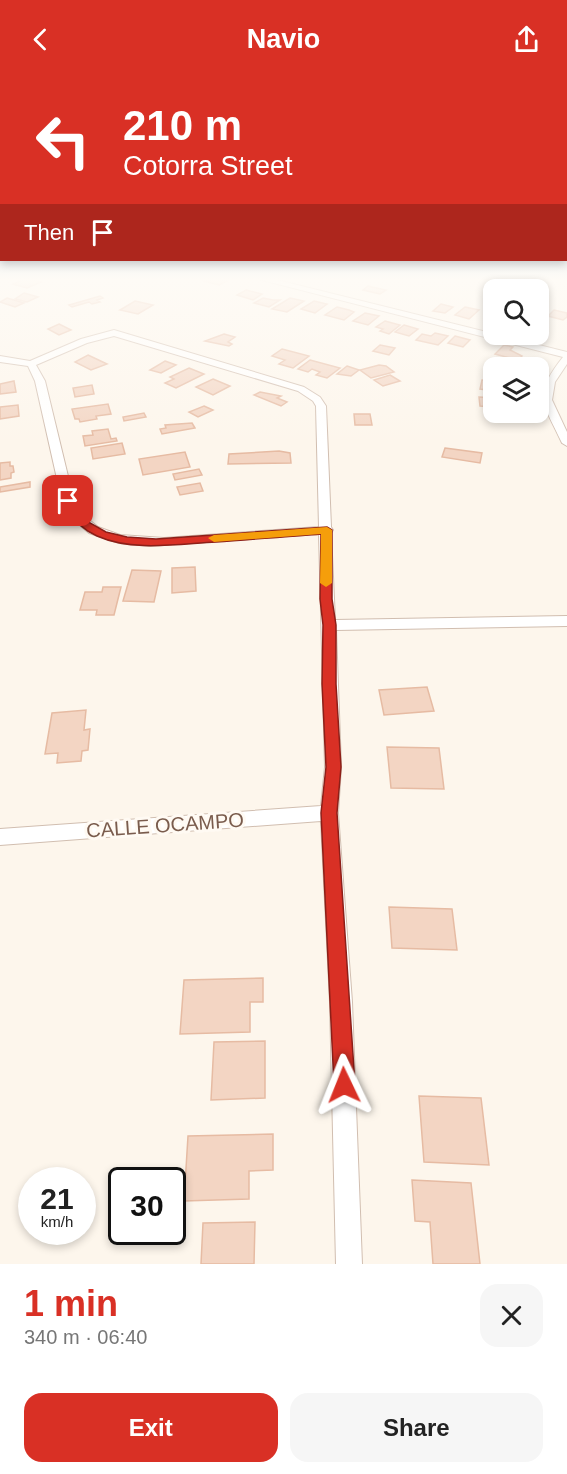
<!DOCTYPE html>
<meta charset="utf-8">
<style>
:root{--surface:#fff;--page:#f6f6f6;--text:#222;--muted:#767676;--accent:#d93025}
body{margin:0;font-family:Arial,sans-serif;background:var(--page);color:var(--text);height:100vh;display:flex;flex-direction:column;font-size:22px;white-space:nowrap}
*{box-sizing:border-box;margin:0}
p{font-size:20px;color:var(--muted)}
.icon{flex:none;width:33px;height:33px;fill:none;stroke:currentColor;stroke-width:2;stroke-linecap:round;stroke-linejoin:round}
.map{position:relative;height:1186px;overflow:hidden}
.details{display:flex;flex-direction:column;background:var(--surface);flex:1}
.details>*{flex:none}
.banner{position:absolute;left:0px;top:0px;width:567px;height:183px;box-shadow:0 3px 9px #0003;background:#d93025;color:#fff;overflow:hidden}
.fabs{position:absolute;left:483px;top:201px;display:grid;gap:12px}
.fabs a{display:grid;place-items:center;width:66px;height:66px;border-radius:12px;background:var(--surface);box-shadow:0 3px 9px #0003;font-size:30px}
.speed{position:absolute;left:18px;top:1089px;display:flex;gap:12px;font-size:30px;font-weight:700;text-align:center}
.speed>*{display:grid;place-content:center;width:78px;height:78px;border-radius:50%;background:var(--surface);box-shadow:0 3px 9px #0003;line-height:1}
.speed small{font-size:15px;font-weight:400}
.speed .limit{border:3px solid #111;border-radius:9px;background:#fff;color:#111}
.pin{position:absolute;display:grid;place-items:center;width:51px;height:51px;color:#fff;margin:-26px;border-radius:12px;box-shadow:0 3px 9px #0006}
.me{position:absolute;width:66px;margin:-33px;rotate:358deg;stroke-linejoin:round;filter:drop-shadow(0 0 4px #0008)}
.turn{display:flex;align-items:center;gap:21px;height:126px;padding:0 24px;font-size:27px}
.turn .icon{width:78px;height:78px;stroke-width:2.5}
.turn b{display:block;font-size:42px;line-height:51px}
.then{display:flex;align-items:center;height:57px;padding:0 24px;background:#0003;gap:12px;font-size:22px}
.round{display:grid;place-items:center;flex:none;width:63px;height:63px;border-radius:18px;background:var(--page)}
.headline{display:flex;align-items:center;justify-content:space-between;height:102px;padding:0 24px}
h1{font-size:36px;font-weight:600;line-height:45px;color:var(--accent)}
.action{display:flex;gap:12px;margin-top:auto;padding:12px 24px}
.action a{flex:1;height:69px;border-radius:18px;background:var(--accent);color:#fff;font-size:24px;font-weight:600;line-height:69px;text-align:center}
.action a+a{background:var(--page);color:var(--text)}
header{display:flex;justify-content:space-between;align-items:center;height:78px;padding:0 24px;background:var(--accent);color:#fff;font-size:27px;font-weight:600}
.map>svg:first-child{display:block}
.building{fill:#f3d5c3;stroke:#e6bba3;stroke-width:1.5}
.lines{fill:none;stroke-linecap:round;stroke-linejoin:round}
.street-casing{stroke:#d1beb0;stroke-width:2}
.street{fill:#fff;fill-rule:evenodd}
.route{fill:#d93025;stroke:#8d1f18;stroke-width:1.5}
.slow{fill:#f59e0b}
.labels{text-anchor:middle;stroke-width:6;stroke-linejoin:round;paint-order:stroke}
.street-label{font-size:20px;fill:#7a5c4d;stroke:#fffaf3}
</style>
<header><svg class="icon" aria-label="back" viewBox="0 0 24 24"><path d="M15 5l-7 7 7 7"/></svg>Navio<svg class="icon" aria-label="share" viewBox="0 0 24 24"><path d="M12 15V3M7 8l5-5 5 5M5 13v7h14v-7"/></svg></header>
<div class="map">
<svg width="567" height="1186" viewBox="0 0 567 1186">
<rect width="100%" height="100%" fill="#fdf6ec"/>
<g class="building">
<polygon points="27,200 28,200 41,204 27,210 13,206"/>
<polygon points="210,200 217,200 227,203 219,207 204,203"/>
<polygon points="368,208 386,212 380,216 363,212"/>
<polygon points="246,212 262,216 253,222 237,217"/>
<polygon points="24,215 38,219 27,224 15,221"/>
<polygon points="100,218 103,220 97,222 100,224 92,226 89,224 72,229 69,227"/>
<polygon points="7,220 24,225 15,229 0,224"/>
<polygon points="263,220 273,222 280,222 269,229 254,225"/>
<polygon points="290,220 304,223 287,234 272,231"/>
<polygon points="135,223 153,227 138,236 120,232"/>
<polygon points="314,223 327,226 315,235 301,231"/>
<polygon points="441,226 453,229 445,235 433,233"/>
<polygon points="337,229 349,232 354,234 344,242 325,237"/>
<polygon points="465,229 479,232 469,241 455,237"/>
<polygon points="554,232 567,235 567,239 563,242 548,238"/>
<polygon points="365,235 379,238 368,247 353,243"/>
<polygon points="385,243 400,247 389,256 380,253 383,251 376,249"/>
<polygon points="59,246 71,252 59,257 48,251"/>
<polygon points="404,247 418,251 409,258 395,254"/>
<polygon points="435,255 448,258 438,267 416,262 422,256 431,258"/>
<polygon points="224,256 235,259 228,264 232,266 229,268 205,263"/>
<polygon points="455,258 470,262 463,269 448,265"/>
<polygon points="380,267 395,270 389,277 373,273"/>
<polygon points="504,267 513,269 510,272 522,278 518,282 495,276"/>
<polygon points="282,271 309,278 293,290 279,286 285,282 272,278"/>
<polygon points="88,277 107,286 91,292 75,284"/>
<polygon points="310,282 340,290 327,300 316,297 320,294 312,291 308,294 298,291"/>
<polygon points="165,283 176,287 161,295 150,292"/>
<polygon points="499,284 523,288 495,290"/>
<polygon points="379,287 386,288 394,294 371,300 360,292"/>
<polygon points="347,288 359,292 351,298 337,296"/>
<polygon points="189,290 204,296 176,310 165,305 174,301 170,299"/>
<polygon points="390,297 400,303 383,308 374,302"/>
<polygon points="213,301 230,308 213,317 196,309"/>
<polygon points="482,302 494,304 494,313 480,311"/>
<polygon points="14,303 16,314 0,316 0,306"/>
<polygon points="92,307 94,316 75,319 73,310"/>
<polygon points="260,314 281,318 277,320 287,324 281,328 254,317"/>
<polygon points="479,319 494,320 494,329 480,328"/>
<polygon points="108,326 111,336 96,338 97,341 80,344 79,341 75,341 72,331"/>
<polygon points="18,327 19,338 0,341 0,329"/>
<polygon points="204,328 213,332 198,339 189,334"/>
<polygon points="144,335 146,339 124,343 123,339"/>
<polygon points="354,336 370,336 372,347 355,347"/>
<polygon points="192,345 195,350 162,356 160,351 166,350 165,347"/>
<polygon points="108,351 111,361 116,360 117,363 85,368 83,358 93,357 92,353"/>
<polygon points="122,365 125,376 93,381 91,370"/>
<polygon points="445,370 482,375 480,385 442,379"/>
<polygon points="279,373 290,375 291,385 228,386 229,376"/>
<polygon points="185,374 190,389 143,397 139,381"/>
<polygon points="10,384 10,388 13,388 14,394 11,395 11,400 0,402 0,385"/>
<polygon points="199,391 202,397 175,402 173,396"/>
<polygon points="30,404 30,409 0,414 0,409"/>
<polygon points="200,405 203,413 180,417 177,409"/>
<polygon points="195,489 196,513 172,515 172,490"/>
<polygon points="132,492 161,493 154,524 123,523"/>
<polygon points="103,509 121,509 114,537 96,537 97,532 80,532 85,514 102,514"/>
<polygon points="427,609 434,633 384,637 379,612"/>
<polygon points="86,632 84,652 90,651 88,672 82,673 81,683 57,685 58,675 45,676 52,635"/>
<polygon points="387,669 439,670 444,711 391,710"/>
<polygon points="389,829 452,831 457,872 392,870"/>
<polygon points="263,900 263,924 250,924 250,954 180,956 184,902"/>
<polygon points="265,963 265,1020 211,1022 214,964"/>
<polygon points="419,1018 481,1020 489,1087 424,1084"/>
<polygon points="273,1056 273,1092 249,1093 249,1121 184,1123 188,1058"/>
<polygon points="412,1102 471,1105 480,1186 433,1186 430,1144 415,1143"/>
<polygon points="255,1144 254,1186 201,1186 203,1145"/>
</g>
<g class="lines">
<defs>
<g id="street">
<path d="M 254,200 L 269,200 L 567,274 L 567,286 L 555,304 L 552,322 L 567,354 L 567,368 L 562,365 C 543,324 532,318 563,279 Z"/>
<path d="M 114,252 L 304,309 L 320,319 L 326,328 L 331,449 L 333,452 L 331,455 L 335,542 L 567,538 L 567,548 L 336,552 L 341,689 L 338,735 L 352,924 L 362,1186 L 336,1186 L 330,924 L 321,743 L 0,767 L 0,751 L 321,728 L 325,689 L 319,456 L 149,468 L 119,465 L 89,455 L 74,442 L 62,423 L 35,303 L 28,288 L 0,284 L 0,278 L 30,283 L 81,261 ZM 114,258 L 298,313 L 313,323 L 316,328 L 319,449 L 164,460 L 120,457 L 98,449 L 83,437 L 74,423 L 45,303 L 36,287 L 87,265 Z"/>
</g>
</defs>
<use href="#street" class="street-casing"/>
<use href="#street" class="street"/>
</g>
<linearGradient id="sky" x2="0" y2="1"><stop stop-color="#97c7e8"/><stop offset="0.55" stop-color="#fefbf6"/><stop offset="1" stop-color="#fefbf6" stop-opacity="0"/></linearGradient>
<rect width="567" height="366" fill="url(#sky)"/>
<path class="route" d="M 68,420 L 72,421 L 90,445 L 106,454 L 127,459 L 156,461 L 327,449 L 332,452 L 332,521 L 336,547 L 336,606 L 341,689 L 337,735 L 355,1007 L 352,1015 L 344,1018 L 337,1015 L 334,1007 L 321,735 L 326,689 L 322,606 L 323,547 L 320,521 L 321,456 C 286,459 251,461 216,464 C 178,466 133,474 97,458 C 81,451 70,439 63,423 Z"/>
<polygon class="slow" points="327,449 332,452 332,505 326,509 320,505 321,456 214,464 208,460 214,457"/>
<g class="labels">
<g class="street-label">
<text transform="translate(165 747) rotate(-4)" y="7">CALLE OCAMPO</text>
</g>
</g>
</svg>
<div class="fabs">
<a><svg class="icon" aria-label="search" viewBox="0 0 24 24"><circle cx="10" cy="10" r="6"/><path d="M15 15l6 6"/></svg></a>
<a><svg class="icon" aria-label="layers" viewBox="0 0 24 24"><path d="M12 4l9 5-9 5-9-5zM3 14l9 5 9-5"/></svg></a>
</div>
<div class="speed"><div>21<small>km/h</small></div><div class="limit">30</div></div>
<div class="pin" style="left:68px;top:423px;background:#d93025"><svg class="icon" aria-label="arrive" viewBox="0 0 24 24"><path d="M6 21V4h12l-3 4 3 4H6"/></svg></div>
<svg class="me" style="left:344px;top:1007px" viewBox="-20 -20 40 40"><path d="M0-17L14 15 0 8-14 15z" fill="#d93025" stroke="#fff" stroke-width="4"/></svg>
<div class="banner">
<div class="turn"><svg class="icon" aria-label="left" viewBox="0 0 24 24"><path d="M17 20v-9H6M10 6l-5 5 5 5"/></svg><div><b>210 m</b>Cotorra Street</div></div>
<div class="then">Then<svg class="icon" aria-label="arrive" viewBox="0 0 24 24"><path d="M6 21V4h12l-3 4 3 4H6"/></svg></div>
</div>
</div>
<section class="details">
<div class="headline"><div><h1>1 min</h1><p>340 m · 06:40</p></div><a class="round"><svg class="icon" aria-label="close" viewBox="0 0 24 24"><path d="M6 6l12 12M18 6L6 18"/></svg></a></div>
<div class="action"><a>Exit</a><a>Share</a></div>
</section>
